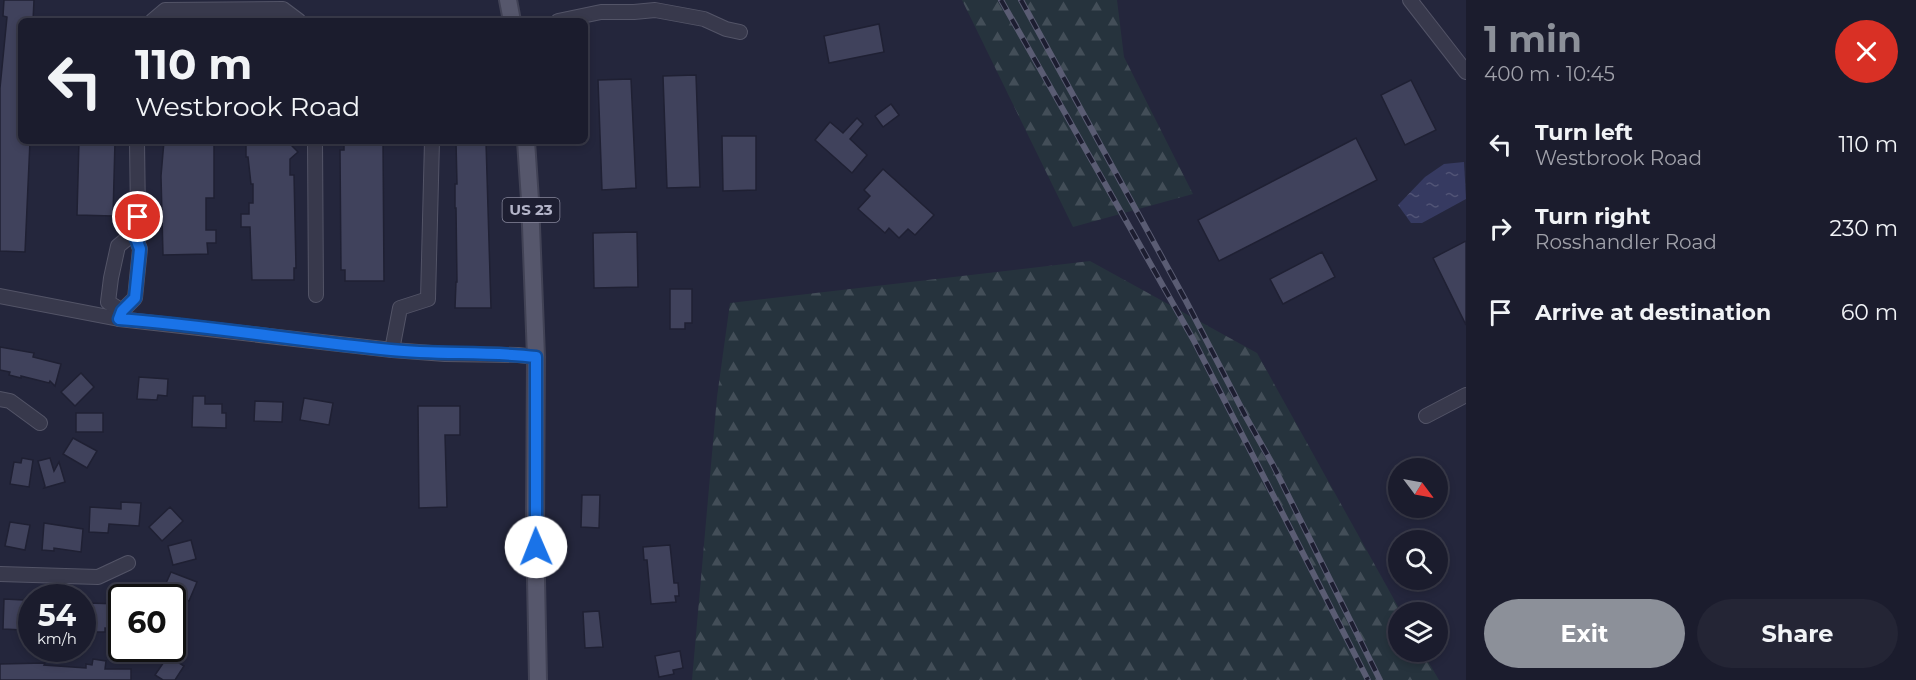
<!DOCTYPE html>
<meta charset="utf-8">
<style>
:root{--surface:#1b1c2d;--page:#242535;--text:#f1f3f6;--muted:#a0a1aa;--line:#393a49;--accent:#8c9099}
body{margin:0;font-family:Montserrat,sans-serif;background:var(--page);color:var(--text);height:100vh;display:flex;flex-direction:column;font-size:22px;white-space:nowrap}
*{box-sizing:border-box;margin:0}
p{font-size:20px;color:var(--muted)}
.icon{flex:none;width:33px;height:33px;fill:none;stroke:currentColor;stroke-width:2;stroke-linecap:round;stroke-linejoin:round}
.map{position:relative;flex:1;overflow:hidden}
.panel{display:flex;flex-direction:column;background:var(--surface);width:450px}
.panel>*{flex:none}
.guide{position:absolute;left:18px;top:18px;width:570px;height:126px;border-radius:9px;box-shadow:0 3px 9px #0003,0 0 0 2px var(--line);background:#1b1c2d;color:var(--text);overflow:hidden}
.needle{width:39px;rotate:122deg}
.fabs{position:absolute;left:1388px;top:458px;display:grid;gap:12px}
.fabs a{display:grid;place-items:center;width:60px;height:60px;border-radius:50%;background:var(--surface);box-shadow:0 3px 9px #0003,0 0 0 2px var(--line);font-size:30px}
.speed{position:absolute;left:18px;top:584px;display:flex;gap:12px;font-size:30px;font-weight:700;text-align:center}
.speed>*{display:grid;place-content:center;width:78px;height:78px;border-radius:50%;background:var(--surface);box-shadow:0 3px 9px #0003,0 0 0 2px var(--line);line-height:1}
.speed small{font-size:15px;font-weight:400}
.speed .limit{border:3px solid #111;border-radius:9px;background:#fff;color:#111}
.pin{position:absolute;display:grid;place-items:center;width:51px;height:51px;color:#fff;margin:-26px;border:3px solid #fff;border-radius:50%;box-shadow:0 2px 6px #0007}
.me{position:absolute;width:66px;margin:-33px;rotate:359deg;stroke-linejoin:round;filter:drop-shadow(0 0 4px #0008)}
.turn{display:flex;align-items:center;gap:21px;height:126px;padding:0 18px;font-size:27px}
.turn .icon{width:78px;height:78px;stroke-width:2.5}
.turn b{display:block;font-size:42px;line-height:51px}
.round{display:grid;place-items:center;flex:none;width:63px;height:63px;border-radius:32px;background:var(--page)}
.summary{display:flex;align-items:center;justify-content:space-between;height:102px;padding:0 18px}
h1{font-size:36px;font-weight:700;line-height:45px;color:var(--accent)}
.action{display:flex;gap:12px;margin-top:auto;padding:12px 18px}
.action a{flex:1;height:69px;border-radius:36px;background:var(--accent);color:#fff;font-size:24px;font-weight:700;line-height:69px;text-align:center}
.action a+a{background:var(--page);color:var(--text)}
ul{padding:0;list-style:none}
li{display:flex;align-items:center;gap:18px;height:84px;padding:0 18px}
li div{flex:1}
li b{display:block;font-size:22px}
li em{font-style:normal}
main{display:flex;flex:1;min-height:0}
.map>svg:first-child{display:block}
.forest{fill:url(#forest-firs)}
.water{fill:url(#water-ripples)}
.building{fill:#40425c;stroke:#1f2033;stroke-width:1.5}
.lines{fill:none;stroke-linecap:round;stroke-linejoin:round}
.minor-casing{stroke:#535467;stroke-width:16}
.major-casing{stroke:#414255;stroke-width:20}
.minor{stroke:#38394c;stroke-width:14}
.major{stroke:#56576c;stroke-width:16}
.rail-casing{stroke:#5a5c73;stroke-width:6}
.rail{stroke:#1d1e31;stroke-width:4;stroke-dasharray:11;stroke-linecap:butt}
.route-casing{stroke:#114b97;stroke-width:15}
.route{stroke:#1a73e8;stroke-width:10}
.labels{text-anchor:middle;stroke-width:6;stroke-linejoin:round;paint-order:stroke}
.shield{fill:#1d1e31;stroke:#86879b;stroke-width:1.5}
.shield-label{font-size:15px;font-weight:bold;fill:#b3b4c8}
</style>
<main>
<div class="map">
<svg width="1466" height="680" viewBox="0 0 1466 680">
<defs>
<pattern id="forest-firs" width="22" height="20" patternUnits="userSpaceOnUse" patternTransform="scale(1.5)"><rect width="22" height="20" fill="#26333d"/><path d="M5 1l3.5 6h-7zM16 11l3.5 6h-7z" fill="#434e58"/></pattern>
<pattern id="water-ripples" width="26" height="14" patternUnits="userSpaceOnUse" patternTransform="scale(1.5)"><rect width="26" height="14" fill="#363a61"/><path d="M2 4q2-2 4 0t4 0M15 11q2-2 4 0t4 0" fill="none" stroke="#515476"/></pattern>
</defs>
<rect width="100%" height="100%" fill="#24263c"/>
<g class="forest">
<polygon points="962,0 1117,0 1124,57 1193,194 1073,227"/>
<polygon points="1090,261 1257,353 1401,612 1398,612 1398,651 1422,651 1439,680 692,680 717,397 730,303"/>
</g>
<polygon class="water" points="1464,162 1466,199 1422,223 1411,223 1398,205 1425,177 1444,164"/>
<g class="building">
<polygon points="4,0 34,0 33,21 21,21 21,141 30,141 25,252 0,251 0,88 7,17 3,16"/>
<polygon points="879,24 884,52 829,63 824,36"/>
<polygon points="696,75 700,187 667,188 663,76"/>
<polygon points="631,79 636,188 602,190 598,80"/>
<polygon points="1411,80 1436,130 1405,145 1381,95"/>
<polygon points="891,104 899,115 883,127 875,116"/>
<polygon points="857,118 863,124 850,139 867,155 852,173 815,140 830,122 843,133"/>
<polygon points="722,136 756,136 756,190 723,191"/>
<polygon points="1356,138 1377,180 1219,261 1198,220"/>
<polygon points="79,141 115,141 113,216 77,215"/>
<polygon points="164,141 214,141 214,198 206,198 206,230 216,230 216,243 207,243 208,254 163,255 161,176"/>
<polygon points="246,141 292,141 292,146 298,152 290,159 290,175 294,175 296,268 294,268 294,280 252,280 250,227 241,227 241,214 249,214 249,203 253,203 253,184 251,184 248,157 246,157"/>
<polygon points="344,141 383,141 384,281 345,281 345,270 341,270 340,150 344,150"/>
<polygon points="456,142 486,142 491,308 455,308 456,282 457,282 456,208 455,208 455,184 457,184"/>
<polygon points="883,169 934,215 915,235 908,229 899,238 889,228 885,233 858,209 870,196 864,190"/>
<polygon points="637,232 638,287 594,288 593,233"/>
<polygon points="1466,241 1466,325 1433,258"/>
<polygon points="1322,252 1335,277 1283,304 1270,279"/>
<polygon points="670,289 692,289 692,323 685,323 685,329 670,329"/>
<polygon points="0,347 34,353 33,357 61,364 55,386 50,381 49,383 21,376 21,378 9,375 10,372 0,370"/>
<polygon points="81,373 94,387 75,406 61,392"/>
<polygon points="139,377 168,379 167,396 158,395 157,400 137,399"/>
<polygon points="193,396 205,396 205,404 222,404 222,413 226,413 226,428 192,427"/>
<polygon points="304,398 333,403 329,425 300,420"/>
<polygon points="255,401 283,402 282,422 254,421"/>
<polygon points="418,406 460,406 460,435 445,435 447,507 419,508"/>
<rect x="76" y="413" width="27" height="19"/>
<polygon points="73,438 97,451 87,468 63,454"/>
<polygon points="22,458 33,460 29,487 10,484 14,462 21,463"/>
<polygon points="50,458 54,471 59,462 65,482 44,488 45,486 38,461"/>
<polygon points="582,495 600,495 599,528 581,527"/>
<polygon points="121,502 141,503 139,526 109,524 108,533 89,532 90,507 121,509"/>
<polygon points="170,507 183,521 162,541 149,527"/>
<polygon points="10,522 30,525 25,550 5,546"/>
<polygon points="44,523 83,529 81,552 54,548 54,551 42,550"/>
<polygon points="191,540 196,559 173,565 168,546"/>
<polygon points="670,545 674,583 678,583 679,596 675,596 676,602 651,604 647,560 644,560 643,547"/>
<polygon points="171,572 197,582 189,601 163,590"/>
<polygon points="4,599 24,600 24,602 32,602 32,625 23,625 23,630 3,629"/>
<polygon points="86,603 122,604 122,629 105,628 105,632 85,632"/>
<polygon points="599,611 603,647 585,648 583,612"/>
<polygon points="680,651 683,668 673,670 674,674 659,677 655,656"/>
<polygon points="168,656 184,666 175,680 163,680 155,675"/>
<polygon points="93,659 106,661 105,669 131,669 131,680 0,680 0,664 45,663 44,665 86,668 86,664 92,665"/>
</g>
<g class="lines">
<defs>
<g id="minor">
<polyline points="1410,0 1466,72"/>
<polyline points="152,21 165,10 283,9 299,21"/>
<polyline points="558,21 601,12 634,12 655,10 704,19 726,29 740,32"/>
<polyline points="315,141 316,295"/>
<polyline points="0,296 119,319 392,350 445,354 518,355 536,357"/>
<polyline points="122,311 108,302 111,278 118,246 134,233"/>
<polyline points="119,319 122,311 135,298 140,249 134,233 138,217 137,141"/>
<polyline points="392,350 400,308 428,299 432,141"/>
<polyline points="0,399 10,401 40,423"/>
<polyline points="1426,416 1466,395"/>
<polyline points="0,574 98,577 128,563"/>
</g>
<g id="major">
<polyline points="508,0 512,21"/>
<polyline points="526,141 530,200 536,357 535,528 538,680"/>
</g>
</defs>
<use href="#minor" class="minor-casing"/>
<use href="#major" class="major-casing"/>
<use href="#minor" class="minor"/>
<use href="#major" class="major"/>
<defs>
<g id="rail">
<polyline points="1001,0 1193,339 1368,680"/>
<polyline points="1021,0 1186,301 1246,417 1273,465 1380,680"/>
</g>
</defs>
<use href="#rail" class="rail-casing"/>
<use href="#rail" class="rail"/>
</g>
<g class="lines">
<defs>
<path id="route" d="M 138,217 L 134,233 L 140,249 L 135,298 L 122,311 L 119,319 C 210,326 300,341 391,350 C 439,355 488,351 536,357 L 536,547"/>
</defs>
<use href="#route" class="route-casing"/>
<use href="#route" class="route"/>
</g>
<g class="labels">
<rect class="shield" x="502.5" y="198" width="57" height="24" rx="4.5"/>
<g class="shield-label">
<text x="531" y="215">US 23</text>
</g>
</g>
</svg>
<div class="fabs">
<a><svg class="needle" viewBox="-14 -14 28 28"><path d="M0-13l5 13h-10z" fill="#e53935"/><path d="M0 13l5-13h-10z" fill="#a0a1aa"/></svg></a>
<a><svg class="icon" aria-label="search" viewBox="0 0 24 24"><circle cx="10" cy="10" r="6"/><path d="M15 15l6 6"/></svg></a>
<a><svg class="icon" aria-label="layers" viewBox="0 0 24 24"><path d="M12 4l9 5-9 5-9-5zM3 14l9 5 9-5"/></svg></a>
</div>
<div class="speed"><div>54<small>km/h</small></div><div class="limit">60</div></div>
<div class="pin" style="left:138px;top:217px;background:#d93025"><svg class="icon" aria-label="arrive" viewBox="0 0 24 24"><path d="M6 21V4h12l-3 4 3 4H6"/></svg></div>
<svg class="me" style="left:536px;top:547px" viewBox="-20 -20 40 40"><circle r="19" fill="#fff"/><path d="M0-13L10 11 0 6-10 11z" fill="#1a73e8"/></svg>
<div class="guide">
<div class="turn"><svg class="icon" aria-label="left" viewBox="0 0 24 24"><path d="M17 20v-9H6M10 6l-5 5 5 5"/></svg><div><b>110 m</b>Westbrook Road</div></div>
</div>
</div>
<section class="panel">
<div class="summary"><div><h1>1 min</h1><p>400 m · 10:45</p></div><a class="round" style="background:#d93025;color:#fff"><svg class="icon" aria-label="close" viewBox="0 0 24 24"><path d="M6 6l12 12M18 6L6 18"/></svg></a></div>
<ul>
<li><svg class="icon" aria-label="left" viewBox="0 0 24 24"><path d="M17 20v-9H6M10 6l-5 5 5 5"/></svg><div><b>Turn left</b><p>Westbrook Road</p></div><em>110 m</em></li>
<li><svg class="icon" aria-label="right" viewBox="0 0 24 24"><path d="M7 20v-9h11M14 6l5 5-5 5"/></svg><div><b>Turn right</b><p>Rosshandler Road</p></div><em>230 m</em></li>
<li><svg class="icon" aria-label="arrive" viewBox="0 0 24 24"><path d="M6 21V4h12l-3 4 3 4H6"/></svg><div><b>Arrive at destination</b></div><em>60 m</em></li>
</ul>
<div class="action"><a>Exit</a><a>Share</a></div>
</section>
</main>
